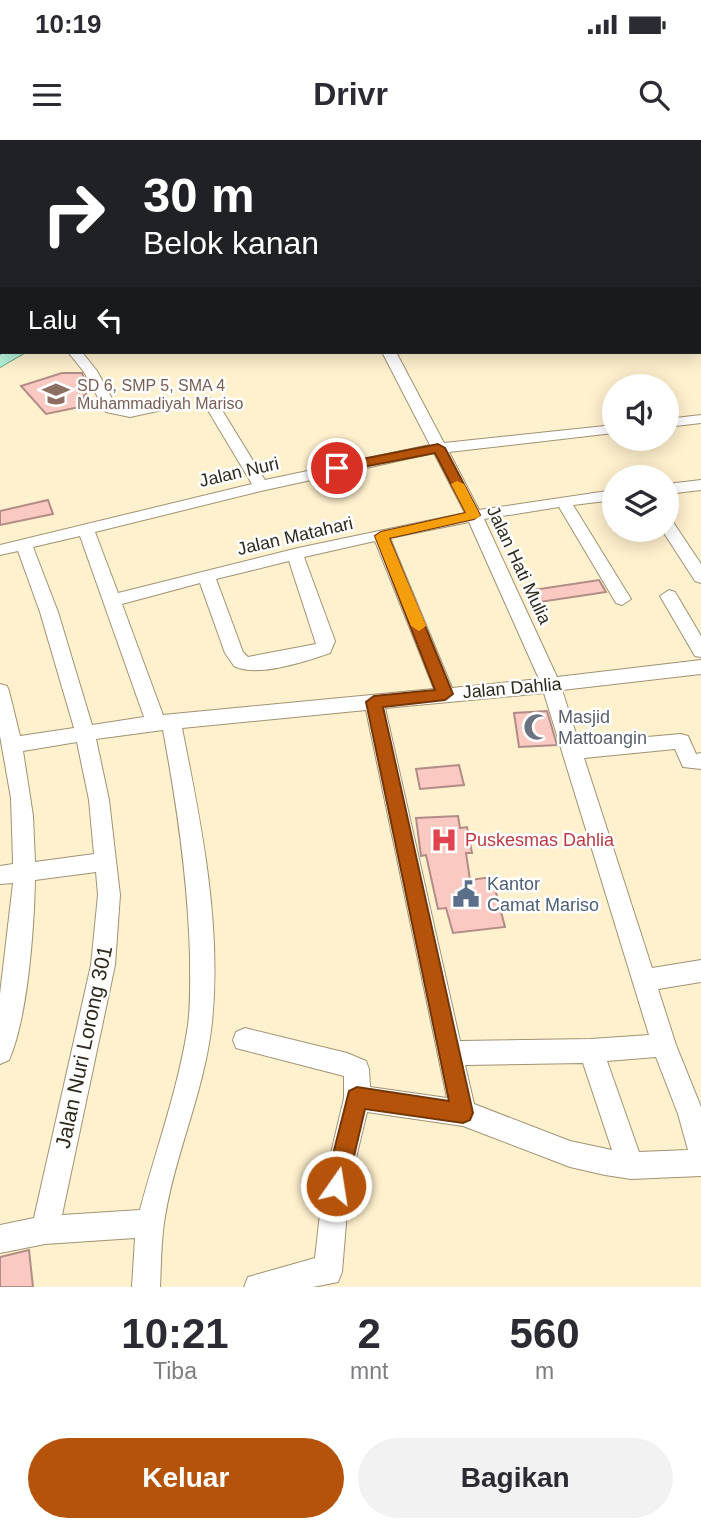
<!DOCTYPE html>
<html lang="id">
<style>
:root{--surface:#fff;--page:#f2f2f3;--text:#2b2b33;--muted:#7c7c81;--accent:#b45309}
body{margin:0;font-family:Arial,sans-serif;background:var(--page);color:var(--text);height:100vh;display:flex;flex-direction:column;font-size:26px;white-space:nowrap}
*{box-sizing:border-box;margin:0}
p{font-size:23px;color:var(--muted)}
.icon{flex:none;width:38px;height:38px;fill:none;stroke:currentColor;stroke-width:2;stroke-linecap:round;stroke-linejoin:round}
.map{position:relative;height:1147px;overflow:hidden}
.drawer{display:flex;flex-direction:column;background:var(--surface);flex:1}
.drawer>*{flex:none}
.guide{position:absolute;left:0px;top:0px;width:702px;height:214px;box-shadow:0 4px 18px #0003;background:#202124;color:#fff;overflow:hidden}
.controls{position:absolute;left:602px;top:234px;display:grid;gap:14px}
.controls a{display:grid;place-items:center;width:77px;height:77px;border-radius:50%;background:var(--surface);box-shadow:0 4px 18px #0003;font-size:35px}
.pin{position:absolute;display:grid;place-items:center;width:60px;height:60px;color:#fff;margin:-30px;border:4px solid #fff;border-radius:50%;box-shadow:0 2px 7px #0007}
.me{position:absolute;width:77px;margin:-38px;rotate:13deg;stroke-linejoin:round;filter:drop-shadow(0 0 5px #0008)}
.turn{display:flex;align-items:center;gap:24px;height:147px;padding:0 28px;font-size:32px}
.turn .icon{width:91px;height:91px;stroke-width:2.5}
.turn b{display:block;font-size:49px;line-height:60px}
.then{display:flex;align-items:center;height:66px;padding:0 28px;background:#0003;gap:14px;font-size:26px}
.eta{display:flex;justify-content:space-evenly;align-items:center;height:119px;text-align:center}
.eta b{font-size:42px;font-weight:600;line-height:49px}
.button{display:flex;gap:14px;margin-top:auto;padding:14px 28px}
.button a{flex:1;height:80px;border-radius:42px;background:var(--accent);color:#fff;font-size:28px;font-weight:600;line-height:80px;text-align:center}
.button a+a{background:var(--page);color:var(--text)}
.status{display:flex;justify-content:space-between;align-items:center;height:49px;padding:0 35px;background:var(--surface);direction:ltr}
.status svg{height:19px;fill:currentColor}
header{display:flex;justify-content:space-between;align-items:center;height:91px;padding:0 28px;background:var(--surface);font-size:32px;font-weight:600}
.map>svg:first-child{display:block}
.building{fill:#fac9c1;stroke:#b28c86;stroke-width:2}
.lines{fill:none;stroke-linecap:round;stroke-linejoin:round}
.minor-casing{stroke:#a09273;stroke-width:2}
.major-casing{stroke:#67a485;stroke-width:2}
.minor{fill:#fff;fill-rule:evenodd}
.major{fill:#b6f1d8;fill-rule:evenodd}
.route{fill:#b45309;stroke:#753606;stroke-width:2}
.slow{fill:#f59e0b}
.labels{text-anchor:middle;stroke-width:5;stroke-linejoin:round;paint-order:stroke}
.far-education-label{font-size:16px;fill:#785e54;stroke:#fff;text-anchor:start}
.street-label{font-size:18px;fill:#2e291c;stroke:#fff}
.worship-label{font-size:18px;fill:#5b616d;stroke:#fff;text-anchor:start}
.health-label{font-size:18px;fill:#be3a42;stroke:#fff;text-anchor:start}
.service-label{font-size:18px;fill:#4e5e75;stroke:#fff;text-anchor:start}
.near-street-label{font-size:21px;fill:#2e291c;stroke:#fff}
</style>
<div class="status"><b>10:19</b><svg viewBox="0 0 49 12"><path d="M0 12V9h3v3zM5 12V6h3v6zM10 12V3h3v9zM15 12V0h3v12zM26 1h20v11H26zM47 4h2v5h-2z"/></svg></div>
<header><svg class="icon" aria-label="menu" viewBox="0 0 24 24"><path d="M4 6h16M4 12h16M4 18h16"/></svg>Drivr<svg class="icon" aria-label="search" viewBox="0 0 24 24"><circle cx="10" cy="10" r="6"/><path d="M15 15l6 6"/></svg></header>
<div class="map">
<svg width="701" height="1147" viewBox="0 0 701 1147">
<rect width="100%" height="100%" fill="#fff1ce"/>
<g class="building">
<polygon points="62,233 82,233 89,250 83,257 89,265 46,274 21,246"/>
<polygon points="48,360 53,374 0,385 0,371"/>
<polygon points="599,440 606,452 540,462 533,450"/>
<polygon points="547,571 557,605 519,607 514,573"/>
<polygon points="459,625 464,645 420,649 416,629"/>
<polygon points="458,676 460,688 467,687 472,713 466,713 470,740 492,737 505,787 453,793 446,768 438,769 426,715 421,716 416,678"/>
<polygon points="29,1110 33,1147 0,1147 0,1117"/>
</g>
<g class="lines">
<defs>
<g id="minor">
<polygon points="21,0 31,0 32,2 22,2"/>
<polygon points="63,0 82,0 62,2"/>
<polygon points="170,0 181,0 182,2 171,2"/>
<polygon points="437,0 448,0 449,2 438,2"/>
<polygon points="478,0 497,0 477,2"/>
<polygon points="558,0 570,0 571,2 559,2"/>
<polygon points="0,10 2,10 0,17"/>
<rect x="700" y="36" width="1" height="6"/>
<rect x="700" y="50" width="1" height="7"/>
<rect x="700" y="89" width="1" height="6"/>
<polygon points="700,115 701,116 701,124 700,123"/>
<rect x="700" y="163" width="1" height="9"/>
<rect x="700" y="200" width="1" height="9"/>
<polygon points="68,212 82,212 97,231 116,266 130,269 162,262 169,266 167,269 130,277 106,272 84,232"/>
<path d="M 382,212 L 396,212 L 444,303 L 614,285 L 614,293 L 449,312 L 479,370 L 614,350 L 614,360 L 573,365 L 631,459 L 622,465 L 616,463 L 559,367 L 484,379 L 557,537 L 701,520 L 701,534 L 562,550 L 579,603 L 681,594 L 688,596 L 696,614 L 701,613 L 701,629 L 683,627 L 675,609 L 584,618 L 652,828 L 701,820 L 701,842 L 658,849 L 676,905 L 701,967 L 701,1036 L 631,1039 L 605,1035 L 570,1027 L 463,986 L 367,972 L 349,1047 L 342,1132 L 338,1142 L 313,1147 L 244,1147 L 248,1137 L 315,1118 L 323,1047 L 344,958 L 344,936 L 236,908 L 233,900 L 236,892 L 245,888 L 347,913 L 366,921 L 369,929 L 370,947 L 447,958 L 366,570 L 182,588 C 201,683 222,785 212,882 C 205,951 174,1015 164,1083 C 161,1104 161,1126 160,1147 L 132,1147 L 135,1098 L 45,1104 L 0,1113 L 0,1085 L 34,1078 L 91,825 L 98,755 L 96,732 L 35,740 C 34,788 28,877 9,920 L 0,924 L 0,854 L 13,743 L 0,744 L 0,726 L 13,724 L 13,722 L 11,658 L 0,596 L 0,544 L 7,546 L 9,551 L 20,596 L 74,588 L 40,472 L 18,411 L 0,415 L 0,405 L 252,344 L 203,262 L 210,258 L 217,262 L 265,340 L 430,305 ZM 434,313 L 465,373 L 298,408 L 118,453 L 95,392 L 261,351 ZM 469,382 L 539,539 L 452,548 L 390,398 ZM 80,396 L 144,577 L 92,585 L 58,472 L 33,407 ZM 375,401 L 434,549 L 163,575 L 122,464 L 200,443 L 225,513 L 234,526 C 257,538 307,521 330,513 L 335,501 L 304,417 ZM 289,421 L 316,504 L 248,517 L 243,512 L 216,439 ZM 544,553 L 649,895 L 591,899 L 460,901 L 385,568 ZM 163,590 C 177,665 188,740 190,816 C 190,839 191,862 188,885 C 179,947 156,1009 140,1070 L 62,1075 L 115,825 L 120,755 L 109,660 L 96,599 ZM 77,602 L 89,660 L 94,714 L 35,722 L 33,676 L 23,611 ZM 656,917 L 678,974 L 688,1010 L 639,1012 L 607,921 ZM 583,923 L 612,1010 L 570,1001 L 474,964 L 465,925 Z"/>
<polygon points="701,275 701,283 667,287 667,279"/>
<polygon points="701,340 701,350 667,354 667,344"/>
<polygon points="667,381 673,382 701,424 701,443 695,441 662,390 667,390"/>
<polygon points="669,450 675,452 701,496 701,517 695,516 660,456"/>
</g>
<g id="major">
<polygon points="270,0 291,0 269,2"/>
<rect x="0" y="50" width="2" height="8"/>
<rect x="0" y="89" width="2" height="10"/>
<polygon points="5,212 26,212 0,227 0,215"/>
</g>
</defs>
<use href="#minor" class="minor-casing"/>
<use href="#major" class="major-casing"/>
<use href="#minor" class="minor"/>
<use href="#major" class="major"/>
</g>
<polygon class="route" points="438,304 445,308 480,375 474,379 389,398 453,554 445,560 383,567 473,973 470,980 463,983 365,969 347,1046 344,1054 336,1058 328,1054 325,1046 349,951 357,947 449,961 366,562 374,556 435,550 375,396 381,392 466,373 435,313 337,332 331,328 337,324"/>
<polygon class="slow" points="457,341 464,344 480,375 478,378 389,398 426,486 419,491 411,486 375,396 381,392 466,373 451,344"/>
<defs>
<symbol id="school-bare" viewBox="-9 -9 18 18"><path d="M0-5L7-2L0 1L-7-2ZM-4 1L0 2.5L4 1V4Q0 6-4 4Z" fill="#8d6e63" stroke="#fff" stroke-width="2.5" paint-order="stroke"/></symbol>
<symbol id="mosque-bare" viewBox="-9 -9 18 18"><path d="M3.5-4.9A6 6 0 1 0 3.5 4.9A5 5 0 1 1 3.5-4.9Z" fill="#6b7280" stroke="#fff" stroke-width="2.5" paint-order="stroke"/></symbol>
<symbol id="hospital-bare" viewBox="-9 -9 18 18"><path d="M-5-5h3v3.5h4V-5h3V5h-3V1.5h-4V5h-3Z" fill="#e0444e" stroke="#fff" stroke-width="2.5" paint-order="stroke"/></symbol>
<symbol id="civic-bare" viewBox="-9 -9 18 18"><path d="M-.6-6.5H3V-4.5H.6V-3L4-1V1h2V6H-6V1h2V-1L-.6-3ZM-1.2 2.5V6h2.4V2.5Z" fill="#5c6f8a" stroke="#fff" stroke-width="2.5" paint-order="stroke"/></symbol>
</defs>
<g fill-rule="evenodd">
<use href="#school-bare" x="37" y="235" width="38" height="38"/>
<use href="#mosque-bare" x="518" y="568" width="38" height="38"/>
<use href="#hospital-bare" x="425" y="681" width="38" height="38"/>
<use href="#civic-bare" x="447" y="735" width="38" height="38"/>
</g>
<g class="labels">
<g class="far-education-label">
<text x="77" y="251">SD 6, SMP 5, SMA 4<tspan x="77" dy="18">Muhammadiyah Mariso</tspan></text>
</g>
<g class="street-label">
<text transform="translate(239 332) rotate(-13)" y="6">Jalan Nuri</text>
<text transform="translate(295 396) rotate(-13)" y="6">Jalan Matahari</text>
<text transform="translate(519 425) rotate(65)" y="6">Jalan Hati Mulia</text>
<text transform="translate(512 548) rotate(-5)" y="6">Jalan Dahlia</text>
</g>
<g class="worship-label">
<text x="558" y="583">Masjid<tspan x="558" dy="21">Mattoangin</tspan></text>
</g>
<g class="health-label">
<text x="465" y="706">Puskesmas Dahlia</text>
</g>
<g class="service-label">
<text x="487" y="750">Kantor<tspan x="487" dy="21">Camat Mariso</tspan></text>
</g>
<g class="near-street-label">
<text transform="translate(84 907) rotate(-78)" y="7">Jalan Nuri Lorong 301</text>
</g>
</g>
</svg>
<div class="controls">
<a><svg class="icon" aria-label="sound" viewBox="0 0 24 24"><path d="M4 9h4l5-4v14l-5-4H4zM17 9q2 3 0 6"/></svg></a>
<a><svg class="icon" aria-label="layers" viewBox="0 0 24 24"><path d="M12 4l9 5-9 5-9-5zM3 14l9 5 9-5"/></svg></a>
</div>
<div class="pin" style="left:337px;top:328px;background:#d93025"><svg class="icon" aria-label="arrive" viewBox="0 0 24 24"><path d="M6 21V4h12l-3 4 3 4H6"/></svg></div>
<svg class="me" style="left:336px;top:1046px" viewBox="-20 -20 40 40"><circle r="17" fill="#b45309" stroke="#fff" stroke-width="3"/><path d="M0-11L8 9 0 5-8 9z" fill="#fff"/></svg>
<div class="guide">
<div class="turn"><svg class="icon" aria-label="right" viewBox="0 0 24 24"><path d="M7 20v-9h11M14 6l5 5-5 5"/></svg><div><b>30 m</b>Belok kanan</div></div>
<div class="then">Lalu<svg class="icon" aria-label="left" viewBox="0 0 24 24"><path d="M17 20v-9H6M10 6l-5 5 5 5"/></svg></div>
</div>
</div>
<section class="drawer">
<div class="eta">
<div><b>10:21</b><p>Tiba</p></div>
<div><b>2</b><p>mnt</p></div>
<div><b>560</b><p>m</p></div>
</div>
<div class="button"><a>Keluar</a><a>Bagikan</a></div>
</section>
